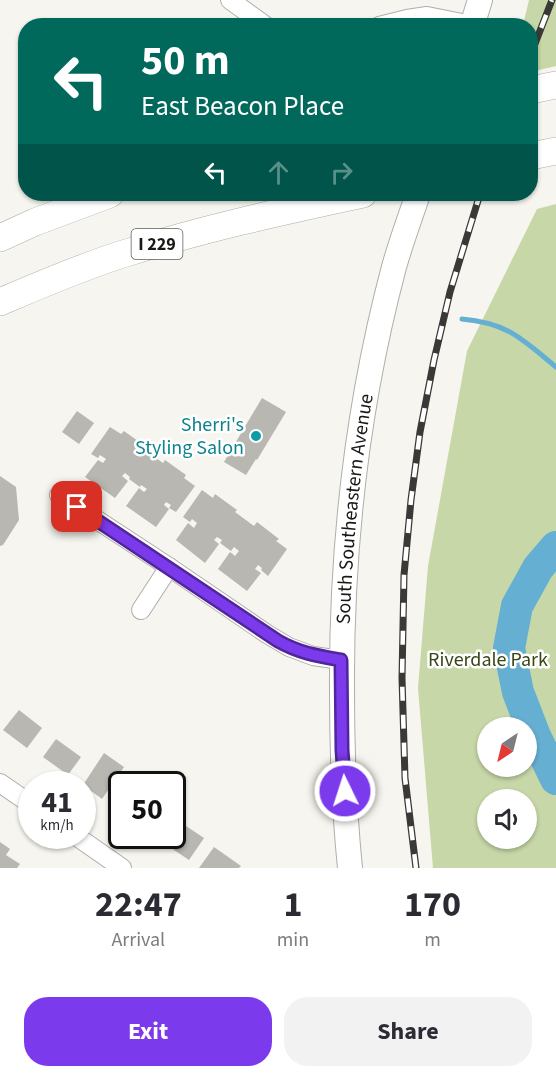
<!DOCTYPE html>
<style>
:root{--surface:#fff;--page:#f2f2f3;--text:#2b2b33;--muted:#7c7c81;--accent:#7c3aed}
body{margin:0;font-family:"Source Sans 3",sans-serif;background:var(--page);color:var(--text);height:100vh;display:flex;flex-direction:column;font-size:22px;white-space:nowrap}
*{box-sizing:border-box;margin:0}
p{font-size:20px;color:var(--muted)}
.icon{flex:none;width:33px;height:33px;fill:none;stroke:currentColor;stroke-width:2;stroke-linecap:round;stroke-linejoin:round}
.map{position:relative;height:868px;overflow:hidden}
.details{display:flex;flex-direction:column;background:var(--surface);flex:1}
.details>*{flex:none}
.top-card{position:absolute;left:18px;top:18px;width:520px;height:183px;border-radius:24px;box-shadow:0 2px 4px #0004;background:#00695c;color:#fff;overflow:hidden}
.needle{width:39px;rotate:215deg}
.fabs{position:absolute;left:477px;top:717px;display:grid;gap:12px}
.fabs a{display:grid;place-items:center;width:60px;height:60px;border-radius:50%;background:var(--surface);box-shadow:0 2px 4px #0004;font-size:30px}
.speed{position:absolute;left:18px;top:771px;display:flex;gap:12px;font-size:30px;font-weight:700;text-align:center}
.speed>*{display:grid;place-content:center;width:78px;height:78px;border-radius:50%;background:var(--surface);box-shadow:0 2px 4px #0004;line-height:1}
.speed small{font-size:15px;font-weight:400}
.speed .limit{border:3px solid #111;border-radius:9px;background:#fff;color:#111}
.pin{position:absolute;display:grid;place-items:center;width:51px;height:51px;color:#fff;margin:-26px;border-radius:12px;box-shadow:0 3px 9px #0006}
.me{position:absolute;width:66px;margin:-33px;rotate:356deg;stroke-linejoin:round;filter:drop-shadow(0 0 4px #0008)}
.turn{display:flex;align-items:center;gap:21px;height:126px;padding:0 24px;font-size:27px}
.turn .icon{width:78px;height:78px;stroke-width:2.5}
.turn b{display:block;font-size:42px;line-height:51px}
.lanes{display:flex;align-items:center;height:57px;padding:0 24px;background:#0003;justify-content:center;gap:30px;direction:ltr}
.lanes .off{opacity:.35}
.eta{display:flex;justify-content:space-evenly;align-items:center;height:102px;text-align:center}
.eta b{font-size:36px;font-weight:700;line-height:42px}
.button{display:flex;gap:12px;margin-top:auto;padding:12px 24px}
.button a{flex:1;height:69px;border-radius:24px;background:var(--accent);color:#fff;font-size:24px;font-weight:700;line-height:69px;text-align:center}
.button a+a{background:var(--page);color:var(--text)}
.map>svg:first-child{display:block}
.green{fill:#c7d7a7;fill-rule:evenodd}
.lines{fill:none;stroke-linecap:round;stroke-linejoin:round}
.stream{stroke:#65afd2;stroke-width:5}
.river{stroke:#65afd2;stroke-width:32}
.building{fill:#b8b7b1}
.minor-casing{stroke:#afaea8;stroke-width:20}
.major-casing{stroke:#afaea8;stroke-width:26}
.highway-casing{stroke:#afaea8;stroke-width:28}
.minor{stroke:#fff;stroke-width:18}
.major{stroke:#fff;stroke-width:24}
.highway{stroke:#fff;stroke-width:27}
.rail-casing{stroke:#393936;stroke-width:7}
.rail{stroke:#fff;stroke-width:4.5;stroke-dasharray:14;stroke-linecap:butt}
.route-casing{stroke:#51269a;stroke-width:15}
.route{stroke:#7c3aed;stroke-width:10}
.culture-dot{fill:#0f9aa8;stroke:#fff;stroke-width:2}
.labels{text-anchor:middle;stroke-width:5;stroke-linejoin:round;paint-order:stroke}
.shield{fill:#fff;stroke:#5d5d5b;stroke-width:1.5}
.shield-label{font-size:18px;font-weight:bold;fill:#181815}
.culture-label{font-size:20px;fill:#0d838f;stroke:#fff;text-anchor:end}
.street-label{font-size:20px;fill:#181815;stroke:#fff}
.park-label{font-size:20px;fill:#394617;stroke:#fff}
</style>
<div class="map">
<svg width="556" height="868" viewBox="0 0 556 868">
<rect width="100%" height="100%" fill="#f6f5ef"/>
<g class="green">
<polygon points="529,0 556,0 556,66 531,72 531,26 523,25"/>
<path d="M 556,204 L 556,868 L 433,868 L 418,688 L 428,566 L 467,351 L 537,209 ZM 488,728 L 526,728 L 526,766 L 488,766 ZM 488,800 L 526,800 L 526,838 L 488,838 Z"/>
</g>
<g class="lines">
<path class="stream" d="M 462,319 C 508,323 522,339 556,367"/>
<polyline class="river" points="556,547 538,568 517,606 509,648 518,692 535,736 556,779"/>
</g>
<g class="building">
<polygon points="262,398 286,412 257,460 256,459 246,475 224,462"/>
<polygon points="77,411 94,423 79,444 62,432"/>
<polygon points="110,427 121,434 124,431 145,446 143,449 163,463 165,460 186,475 184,478 195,486 176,512 169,508 171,505 166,502 164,505 169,509 156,527 126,506 139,488 144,492 147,489 141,485 140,487 129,479 130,477 125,473 122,476 128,481 115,498 85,477 98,460 103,463 106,459 100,455 98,458 91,454"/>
<polygon points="0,476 16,487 19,520 3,545 0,546"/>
<polygon points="202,490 213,498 215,494 237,510 235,512 254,526 257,522 279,539 276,541 287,549 268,576 261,570 262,568 258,565 255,569 261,573 247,591 218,569 230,552 235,556 239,551 234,547 231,551 220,543 222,540 217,537 214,540 219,544 205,563 176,540 188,523 194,528 197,523 192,519 190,522 183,517"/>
<polygon points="19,710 42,728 27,748 3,730"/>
<polygon points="56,739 81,757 68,775 43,757"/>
<polygon points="104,753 124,767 102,799 83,785"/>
<polygon points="174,818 204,838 189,860 159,840 162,836 172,836 172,820"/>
<polygon points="0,842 10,849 6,855 20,864 17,868 0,868"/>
<polygon points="214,847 241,866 239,868 199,868"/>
</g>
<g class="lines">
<defs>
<g id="minor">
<polyline points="230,0 266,26"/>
<polyline points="379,26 407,19 427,16 472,25"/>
<polyline points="59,495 169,567 267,634 289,647 313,656 341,660"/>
<polyline points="141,610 169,567"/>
<polyline points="0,783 32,805"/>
<polyline points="76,836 122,868"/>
</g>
<g id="major">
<polyline points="472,26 480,0"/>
<path id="s1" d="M 350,868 C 344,809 342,750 342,691 C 341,547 357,406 394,267 C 401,242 410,218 418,194"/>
</g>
<g id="highway">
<polyline points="531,90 556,85"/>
<polyline points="531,156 556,151"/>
<polyline points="0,238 35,222 110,194"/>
<path d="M 0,302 C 40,285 81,267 123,254 C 202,229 283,211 363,194"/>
</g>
</defs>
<use href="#minor" class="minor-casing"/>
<use href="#major" class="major-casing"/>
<use href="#highway" class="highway-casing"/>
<use href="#minor" class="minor"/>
<use href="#major" class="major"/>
<use href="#highway" class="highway"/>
<defs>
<g id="rail">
<polyline points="531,54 552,0"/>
<polyline points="416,868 405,778 402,678 404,575 411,500 420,432 434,360 450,292 480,194"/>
</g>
</defs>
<use href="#rail" class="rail-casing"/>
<use href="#rail" class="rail"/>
</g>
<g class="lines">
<defs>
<path id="route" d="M 77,507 L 278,641 C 299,653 318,656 341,660 L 342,750 L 345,791"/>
</defs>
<use href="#route" class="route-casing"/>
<use href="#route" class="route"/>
</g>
<circle class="culture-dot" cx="256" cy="436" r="6"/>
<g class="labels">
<rect class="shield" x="131.5" y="229" width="51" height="30" rx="4.5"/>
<g class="shield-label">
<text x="157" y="250">I 229</text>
</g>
<g class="culture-label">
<text x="244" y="431">Sherri's<tspan x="244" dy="23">Styling Salon</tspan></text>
</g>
<g class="street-label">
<text dy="7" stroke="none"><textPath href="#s1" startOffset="360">South Southeastern Avenue</textPath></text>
</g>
<g class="park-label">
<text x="488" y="666">Riverdale Park</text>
</g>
</g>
</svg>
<div class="fabs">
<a><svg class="needle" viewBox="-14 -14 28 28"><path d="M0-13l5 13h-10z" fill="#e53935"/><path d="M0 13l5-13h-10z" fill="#7c7c81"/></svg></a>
<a><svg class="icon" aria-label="sound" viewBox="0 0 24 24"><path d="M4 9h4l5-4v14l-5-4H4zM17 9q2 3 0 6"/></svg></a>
</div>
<div class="speed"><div>41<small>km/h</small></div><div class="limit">50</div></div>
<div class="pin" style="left:77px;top:507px;background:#d93025"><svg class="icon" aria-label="arrive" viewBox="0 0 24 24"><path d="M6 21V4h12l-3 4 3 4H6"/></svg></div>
<svg class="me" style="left:345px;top:791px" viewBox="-20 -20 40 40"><circle r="17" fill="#7c3aed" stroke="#fff" stroke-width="3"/><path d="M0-11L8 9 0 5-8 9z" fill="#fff"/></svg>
<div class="top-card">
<div class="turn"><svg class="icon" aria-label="left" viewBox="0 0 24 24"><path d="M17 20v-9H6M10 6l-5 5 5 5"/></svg><div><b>50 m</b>East Beacon Place</div></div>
<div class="lanes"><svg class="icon" aria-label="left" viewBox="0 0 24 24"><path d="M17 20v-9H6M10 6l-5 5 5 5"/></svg><svg class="icon off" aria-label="ahead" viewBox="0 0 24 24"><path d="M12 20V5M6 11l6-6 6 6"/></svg><svg class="icon off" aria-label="right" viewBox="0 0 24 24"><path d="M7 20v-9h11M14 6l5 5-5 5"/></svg></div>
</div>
</div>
<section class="details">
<div class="eta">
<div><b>22:47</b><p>Arrival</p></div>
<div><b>1</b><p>min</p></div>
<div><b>170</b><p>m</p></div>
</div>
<div class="button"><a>Exit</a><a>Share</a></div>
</section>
